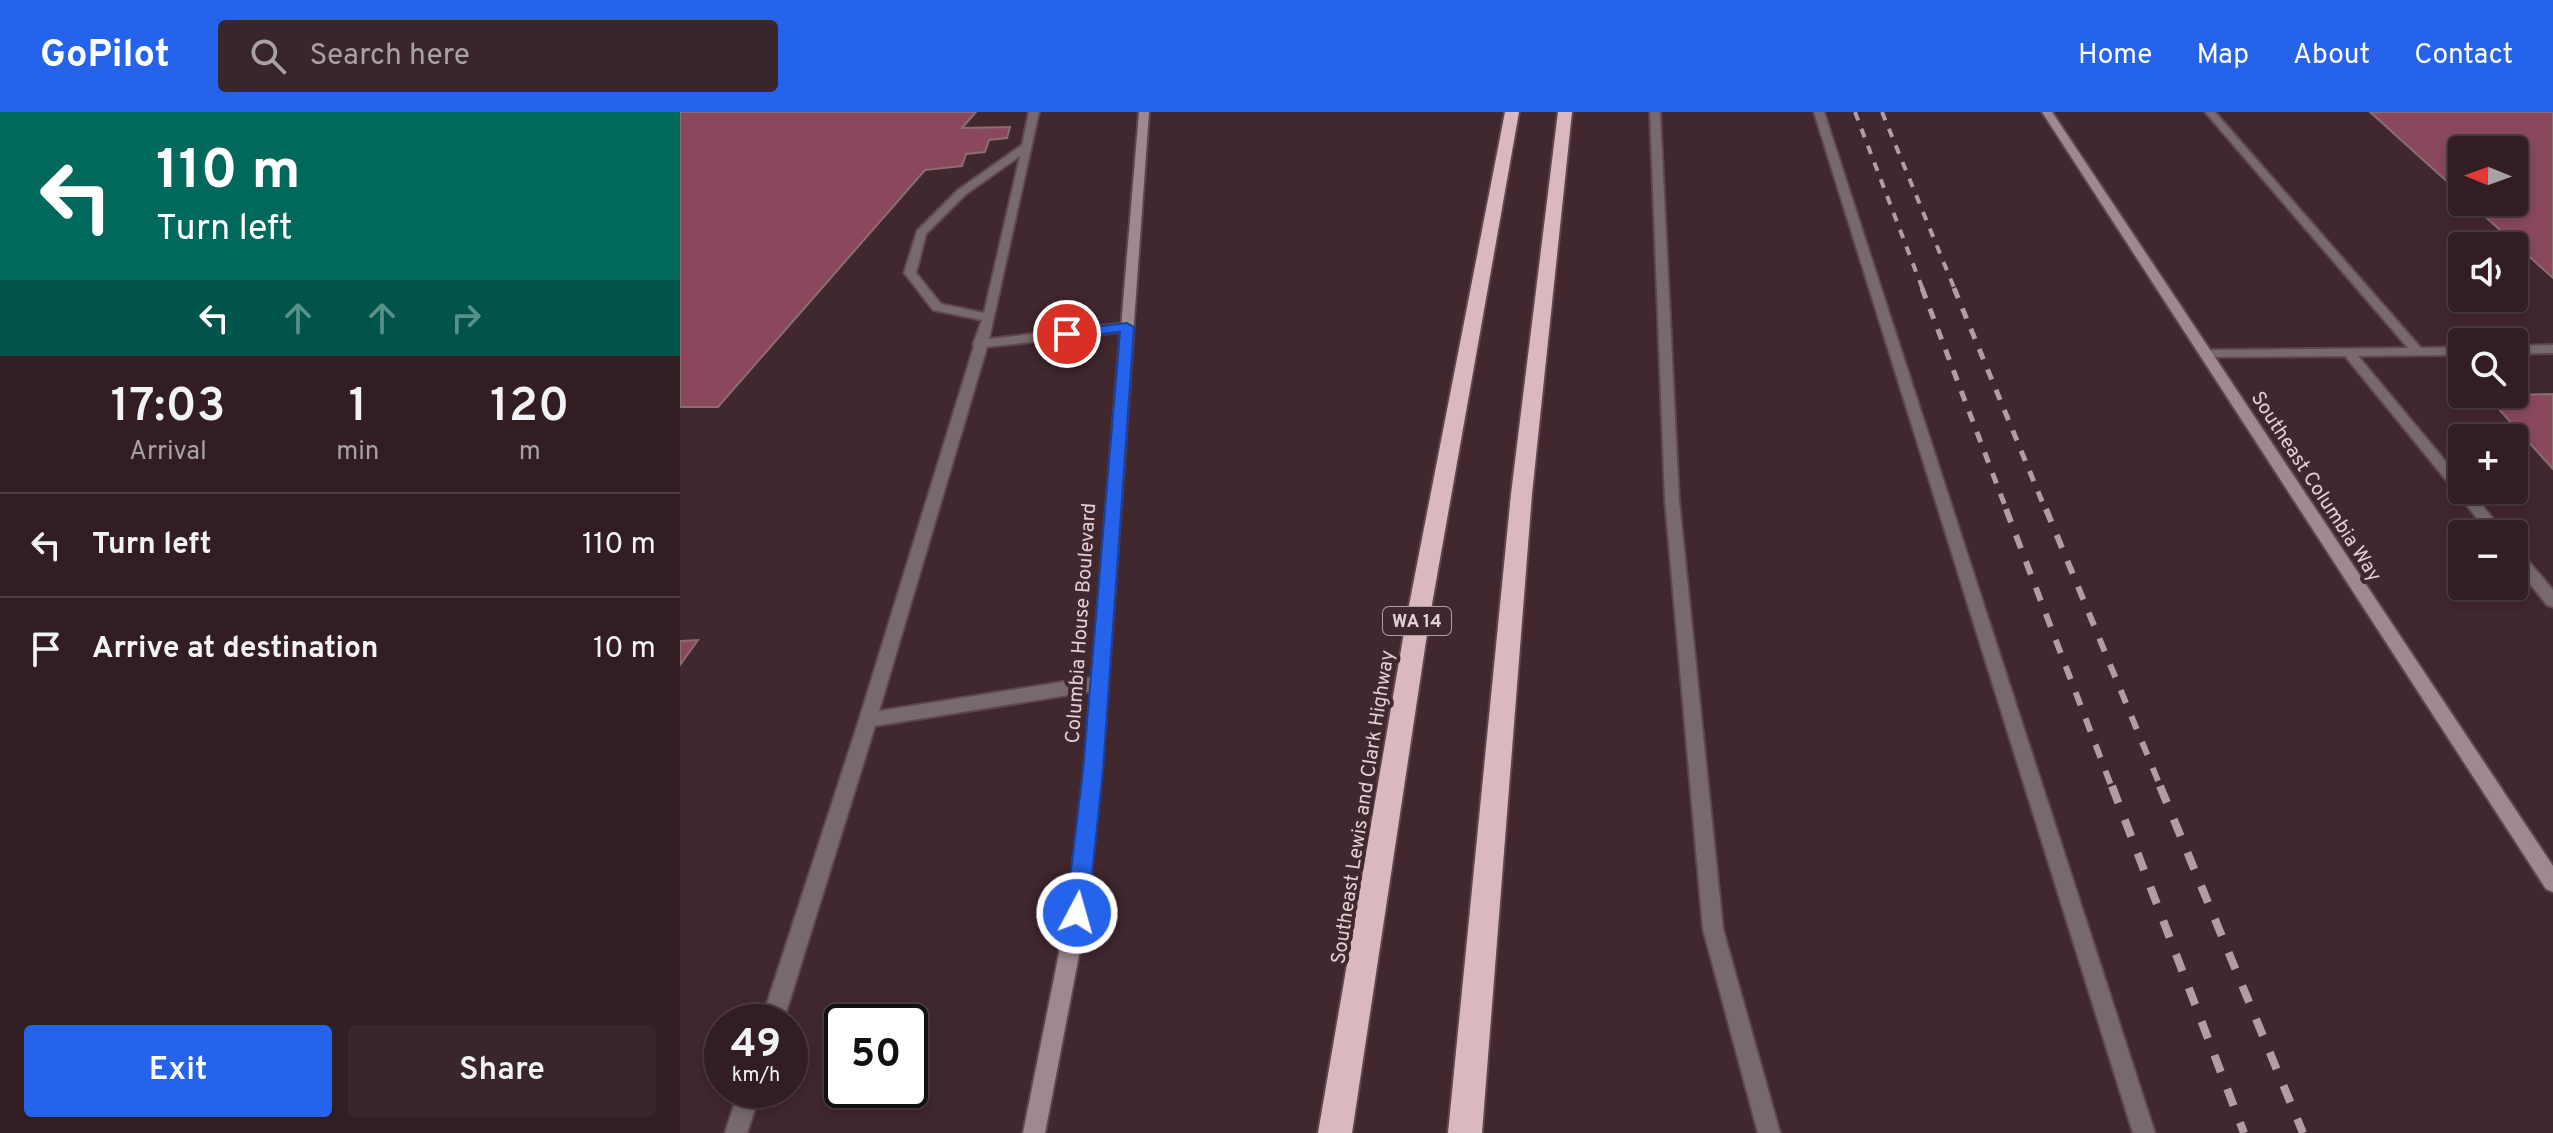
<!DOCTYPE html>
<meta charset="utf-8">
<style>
:root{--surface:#311d22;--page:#39262a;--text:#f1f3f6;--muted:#a8a2a5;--line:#4c3b40;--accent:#2563eb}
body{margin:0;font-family:Overpass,sans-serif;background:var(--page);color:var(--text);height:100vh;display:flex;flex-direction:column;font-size:30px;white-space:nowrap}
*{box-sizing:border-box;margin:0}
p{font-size:26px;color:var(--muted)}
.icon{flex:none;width:44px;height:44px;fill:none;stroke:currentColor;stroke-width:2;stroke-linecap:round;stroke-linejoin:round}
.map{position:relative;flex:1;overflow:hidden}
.sheet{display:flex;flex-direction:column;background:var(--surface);width:680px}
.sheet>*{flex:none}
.guide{background:#00695c;color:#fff;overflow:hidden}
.needle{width:52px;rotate:271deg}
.tools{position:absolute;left:1768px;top:24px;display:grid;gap:16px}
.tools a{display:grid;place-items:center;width:80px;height:80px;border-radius:8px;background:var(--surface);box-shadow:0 4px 12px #0003,0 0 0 2px var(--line);font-size:40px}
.speed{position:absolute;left:24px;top:892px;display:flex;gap:16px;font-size:40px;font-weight:700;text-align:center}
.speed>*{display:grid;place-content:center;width:104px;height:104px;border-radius:50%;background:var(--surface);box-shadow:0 4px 12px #0003,0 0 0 2px var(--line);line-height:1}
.speed small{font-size:20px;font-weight:400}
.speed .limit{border:4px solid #111;border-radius:12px;background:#fff;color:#111}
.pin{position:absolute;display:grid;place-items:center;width:68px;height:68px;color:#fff;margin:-34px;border:4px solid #fff;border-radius:50%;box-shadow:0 2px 8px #0007}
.me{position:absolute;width:88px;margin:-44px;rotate:6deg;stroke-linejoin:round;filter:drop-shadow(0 0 6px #0008)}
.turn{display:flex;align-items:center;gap:28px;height:168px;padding:0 24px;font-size:36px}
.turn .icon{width:104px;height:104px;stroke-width:2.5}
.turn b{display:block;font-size:56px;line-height:68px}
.lanes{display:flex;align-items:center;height:76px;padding:0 24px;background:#0003;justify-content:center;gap:40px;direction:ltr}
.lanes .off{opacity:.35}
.eta{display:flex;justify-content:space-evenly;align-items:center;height:136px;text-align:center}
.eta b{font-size:48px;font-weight:600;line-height:56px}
.primary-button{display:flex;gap:16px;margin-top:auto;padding:16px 24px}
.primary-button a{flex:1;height:92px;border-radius:8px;background:var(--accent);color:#fff;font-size:32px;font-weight:600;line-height:92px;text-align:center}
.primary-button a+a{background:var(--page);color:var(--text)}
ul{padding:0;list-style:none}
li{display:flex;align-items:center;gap:24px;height:104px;padding:0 24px;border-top:2px solid var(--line)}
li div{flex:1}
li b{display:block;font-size:30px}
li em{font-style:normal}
header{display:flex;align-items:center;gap:48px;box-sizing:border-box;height:112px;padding:0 40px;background:var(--accent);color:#fff}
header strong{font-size:38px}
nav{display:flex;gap:44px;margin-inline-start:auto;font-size:28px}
.search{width:560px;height:72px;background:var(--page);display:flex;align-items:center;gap:20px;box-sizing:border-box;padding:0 28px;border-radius:8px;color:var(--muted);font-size:30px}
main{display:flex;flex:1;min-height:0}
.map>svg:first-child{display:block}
.building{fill:#8a485c;stroke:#8b6d74;stroke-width:2}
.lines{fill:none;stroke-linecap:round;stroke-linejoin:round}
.lane-casing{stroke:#5e464c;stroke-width:4}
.secondary-casing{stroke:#5e464c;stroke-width:4}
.highway-casing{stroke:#5e464c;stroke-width:4}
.lane{fill:#77696c;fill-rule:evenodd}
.secondary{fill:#9f898e;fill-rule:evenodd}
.highway{fill:#dab8c0;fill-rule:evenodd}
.rail-far3{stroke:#b19da2;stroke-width:4;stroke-dasharray:9 9;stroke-linecap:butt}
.rail-far2{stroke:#b19da2;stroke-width:5;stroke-dasharray:11 11;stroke-linecap:butt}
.rail-far1{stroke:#b19da2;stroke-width:6;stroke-dasharray:14 14;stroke-linecap:butt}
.rail{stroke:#b19da2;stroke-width:8;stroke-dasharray:18 18;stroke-linecap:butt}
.route{fill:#2563eb;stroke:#184099;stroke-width:2}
.labels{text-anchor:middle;stroke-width:8;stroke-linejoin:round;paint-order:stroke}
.shield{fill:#41272e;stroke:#b29ea3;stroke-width:2}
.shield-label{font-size:18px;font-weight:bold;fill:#e2d1d5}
.street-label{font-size:20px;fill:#e2d1d5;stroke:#41272e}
</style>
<header>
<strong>GoPilot</strong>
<div class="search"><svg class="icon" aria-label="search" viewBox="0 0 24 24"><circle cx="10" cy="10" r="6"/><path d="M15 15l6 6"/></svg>Search here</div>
<nav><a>Home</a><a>Map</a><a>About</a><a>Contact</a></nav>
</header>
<main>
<section class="sheet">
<div class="guide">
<div class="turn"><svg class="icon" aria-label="left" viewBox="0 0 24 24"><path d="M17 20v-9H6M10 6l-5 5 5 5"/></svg><div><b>110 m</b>Turn left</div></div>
<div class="lanes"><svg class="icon" aria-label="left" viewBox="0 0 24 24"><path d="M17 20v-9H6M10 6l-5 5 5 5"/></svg><svg class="icon off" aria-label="ahead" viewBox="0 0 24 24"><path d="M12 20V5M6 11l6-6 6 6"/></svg><svg class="icon off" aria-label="ahead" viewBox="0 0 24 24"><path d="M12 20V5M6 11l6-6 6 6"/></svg><svg class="icon off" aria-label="right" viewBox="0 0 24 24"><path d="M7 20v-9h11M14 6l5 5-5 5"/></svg></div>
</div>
<div class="eta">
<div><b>17:03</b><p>Arrival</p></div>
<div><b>1</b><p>min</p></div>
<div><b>120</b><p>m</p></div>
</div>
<ul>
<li><svg class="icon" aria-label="left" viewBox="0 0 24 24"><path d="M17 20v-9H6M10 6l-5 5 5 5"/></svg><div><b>Turn left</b></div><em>110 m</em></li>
<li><svg class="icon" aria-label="arrive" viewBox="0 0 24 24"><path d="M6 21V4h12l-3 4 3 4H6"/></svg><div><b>Arrive at destination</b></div><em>10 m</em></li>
</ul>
<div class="primary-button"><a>Exit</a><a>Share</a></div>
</section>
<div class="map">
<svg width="1873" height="1021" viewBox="0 0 1873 1021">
<rect width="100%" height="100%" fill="#41272e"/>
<g class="building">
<polygon points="0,0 296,0 282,16 330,15 327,26 309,28 305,40 286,42 282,54 245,58 38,295 0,295"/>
<polygon points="1690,0 1873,0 1873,166 1789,90 1834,90 1834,38 1782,38 1782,83"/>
<polygon points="1873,282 1873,357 1806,283"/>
<polygon points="18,528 0,553 0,529"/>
</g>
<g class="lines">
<defs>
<g id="lane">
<path d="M 349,0 L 359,0 L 309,227 L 447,211 L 453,215 L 447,219 L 307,235 L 199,599 L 420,564 L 426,566 L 428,571 L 426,576 L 420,578 L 195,614 L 103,910 L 81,910 L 179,608 L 294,234 L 293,232 L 302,208 L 253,198 L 226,163 L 224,161 L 237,119 L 278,78 L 342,33 ZM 340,44 L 304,201 L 261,192 L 236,161 L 246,122 L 286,82 Z"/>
<polygon points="970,0 980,0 999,388 1043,817 1100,1021 1078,1021 1023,817 985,388"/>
<polygon points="1134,0 1144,0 1475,1021 1453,1021"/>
<polygon points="1525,0 1535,0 1741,236 1782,235 1782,243 1678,244 1782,369 1782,378 1790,378 1825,422 1810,422 1665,244 1522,245 1520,242 1526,238 1728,236"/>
<polygon points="1873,233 1873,241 1834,242 1834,234"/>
<polygon points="1834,437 1839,438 1873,478 1873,495 1867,493 1834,452"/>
<polygon points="59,978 81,978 67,1021 45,1021"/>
</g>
<g id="secondary">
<polygon points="459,0 469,0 422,658 407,801 365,1021 343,1021 387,801 404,658"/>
<polygon points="1362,0 1372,0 1873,754 1873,780 1866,777"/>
</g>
<g id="highway">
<polygon points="825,0 839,0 749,509 672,1021 638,1021 726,509"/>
<polygon points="878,0 892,0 852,382 802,1021 768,1021 831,382"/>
</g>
</defs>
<use href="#lane" class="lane-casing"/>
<use href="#secondary" class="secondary-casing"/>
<use href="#highway" class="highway-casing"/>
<use href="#lane" class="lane"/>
<use href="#secondary" class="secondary"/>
<use href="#highway" class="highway"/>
<g class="rail-far3">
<polyline points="1175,0 1243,178"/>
<polyline points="1202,0 1275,178"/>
</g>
<g class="rail-far2">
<polyline points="1242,176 1327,399"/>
<polyline points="1274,176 1366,399"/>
</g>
<g class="rail-far1">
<polyline points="1326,397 1432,676"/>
<polyline points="1366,397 1481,676"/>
</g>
<g class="rail">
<polyline points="1432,674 1564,1021"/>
<polyline points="1480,674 1623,1021"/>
</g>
</g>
<polygon class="route" points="447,211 454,215 423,658 408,801 405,808 397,811 389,808 386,801 403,658 440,220 387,226 380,222 387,218"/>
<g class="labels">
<rect class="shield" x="703" y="495" width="68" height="28" rx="6"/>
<g class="shield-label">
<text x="737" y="515">WA 14</text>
</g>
<g class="street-label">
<text transform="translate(1637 374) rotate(57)" y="7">Southeast Columbia Way</text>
<text transform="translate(400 511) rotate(-86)" y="7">Columbia House Boulevard</text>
<text transform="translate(682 695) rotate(-81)" y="7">Southeast Lewis and Clark Highway</text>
</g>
</g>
</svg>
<div class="tools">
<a><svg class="needle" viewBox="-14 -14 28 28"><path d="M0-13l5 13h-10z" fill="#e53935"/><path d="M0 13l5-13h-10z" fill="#a8a2a5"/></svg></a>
<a><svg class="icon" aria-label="sound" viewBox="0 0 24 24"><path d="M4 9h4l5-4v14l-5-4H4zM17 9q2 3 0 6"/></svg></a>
<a><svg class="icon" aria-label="search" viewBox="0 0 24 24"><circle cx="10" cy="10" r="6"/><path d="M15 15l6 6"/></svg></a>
<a>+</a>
<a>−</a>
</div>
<div class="speed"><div>49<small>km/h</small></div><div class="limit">50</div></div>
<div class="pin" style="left:387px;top:222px;background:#d93025"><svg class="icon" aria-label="arrive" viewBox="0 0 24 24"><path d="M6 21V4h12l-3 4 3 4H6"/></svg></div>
<svg class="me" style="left:397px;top:801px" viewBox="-20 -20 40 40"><circle r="17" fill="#2563eb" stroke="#fff" stroke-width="3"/><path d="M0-11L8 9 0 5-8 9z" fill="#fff"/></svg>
</div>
</main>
